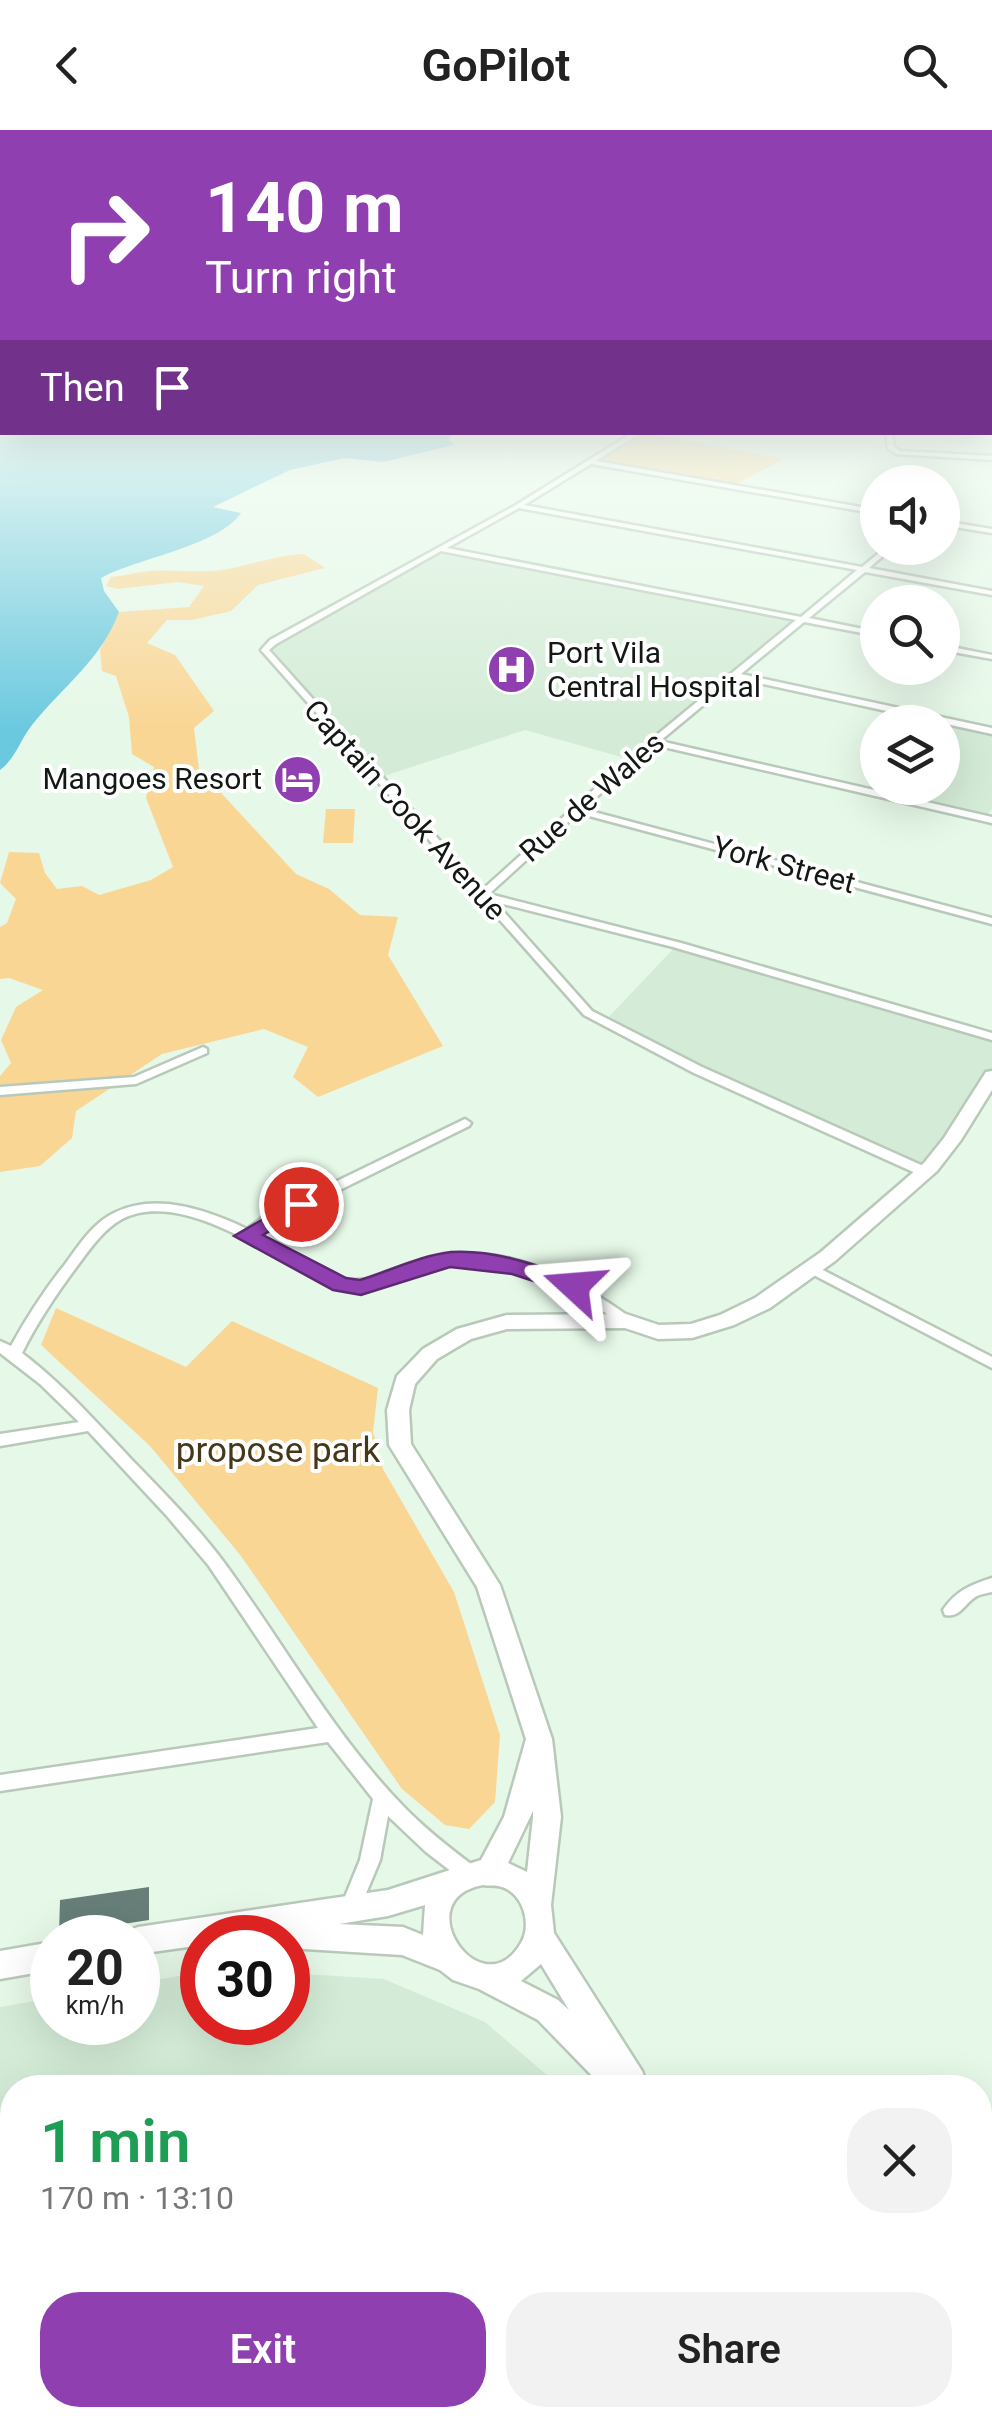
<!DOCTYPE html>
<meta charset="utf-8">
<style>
:root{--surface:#fff;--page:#f2f2f2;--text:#222;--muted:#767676;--accent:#8f3faf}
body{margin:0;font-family:Roboto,sans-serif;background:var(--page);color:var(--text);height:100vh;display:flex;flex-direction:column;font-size:38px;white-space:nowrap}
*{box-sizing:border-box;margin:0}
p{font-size:32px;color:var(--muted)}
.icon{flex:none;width:55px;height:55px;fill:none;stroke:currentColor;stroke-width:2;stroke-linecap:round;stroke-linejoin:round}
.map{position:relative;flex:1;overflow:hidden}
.drawer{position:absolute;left:0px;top:1945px;width:992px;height:352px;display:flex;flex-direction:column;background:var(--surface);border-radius:40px 40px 0 0;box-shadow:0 10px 40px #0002}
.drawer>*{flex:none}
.hud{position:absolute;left:0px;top:0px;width:992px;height:305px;box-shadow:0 10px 40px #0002;background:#8f3faf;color:#fff;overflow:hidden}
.buttons{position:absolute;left:860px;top:335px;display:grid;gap:20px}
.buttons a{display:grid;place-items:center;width:100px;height:100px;border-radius:50%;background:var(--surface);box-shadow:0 10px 40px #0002;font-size:50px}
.speed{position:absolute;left:30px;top:1785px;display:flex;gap:20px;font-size:50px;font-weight:700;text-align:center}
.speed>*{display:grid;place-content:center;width:130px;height:130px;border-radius:50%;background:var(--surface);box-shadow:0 10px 40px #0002;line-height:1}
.speed small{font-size:25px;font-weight:400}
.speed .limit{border:15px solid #d22;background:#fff;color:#111}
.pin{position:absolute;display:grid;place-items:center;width:85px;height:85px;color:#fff;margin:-42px;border:5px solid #fff;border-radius:50%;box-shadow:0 2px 10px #0007}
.me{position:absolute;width:110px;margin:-55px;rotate:289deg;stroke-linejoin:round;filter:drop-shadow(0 0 8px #0008)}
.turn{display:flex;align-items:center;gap:35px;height:210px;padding:0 40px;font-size:45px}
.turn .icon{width:130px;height:130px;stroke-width:2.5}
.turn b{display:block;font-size:70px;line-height:85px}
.then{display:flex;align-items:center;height:95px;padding:0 40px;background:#0003;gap:20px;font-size:38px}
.round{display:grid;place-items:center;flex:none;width:105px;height:105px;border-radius:40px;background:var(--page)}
.overview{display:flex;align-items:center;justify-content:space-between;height:170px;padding:0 40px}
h1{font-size:60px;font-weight:600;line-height:75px;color:#1e9e55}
.cta{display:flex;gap:20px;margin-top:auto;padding:20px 40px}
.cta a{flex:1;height:115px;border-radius:40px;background:var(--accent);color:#fff;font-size:40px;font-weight:600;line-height:115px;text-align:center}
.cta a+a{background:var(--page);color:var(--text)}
header{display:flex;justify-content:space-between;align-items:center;height:130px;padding:0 40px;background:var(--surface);font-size:45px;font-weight:600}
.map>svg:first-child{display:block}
.built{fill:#d4ecd7}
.green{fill:#fad695}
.water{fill:#6bc9df}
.building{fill:#677e79}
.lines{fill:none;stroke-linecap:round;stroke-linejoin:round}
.street-casing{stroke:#b8c9ba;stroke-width:5}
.secondary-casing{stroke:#b8c9ba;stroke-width:5}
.street{fill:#fff;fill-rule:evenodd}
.secondary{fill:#fff;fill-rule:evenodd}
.route{fill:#8f3faf;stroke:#5d2972;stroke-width:2.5}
.labels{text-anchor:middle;stroke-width:8;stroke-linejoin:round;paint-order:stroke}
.far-poi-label{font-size:30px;fill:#121813;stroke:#fff;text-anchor:start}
.far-street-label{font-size:30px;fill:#121813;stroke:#fff}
.park-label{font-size:35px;fill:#463719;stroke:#fff}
</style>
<header><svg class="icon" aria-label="back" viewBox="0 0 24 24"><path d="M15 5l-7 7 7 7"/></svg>GoPilot<svg class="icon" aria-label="search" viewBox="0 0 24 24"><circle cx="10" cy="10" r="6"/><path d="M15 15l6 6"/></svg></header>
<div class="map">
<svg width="992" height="2296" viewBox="0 0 992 2296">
<rect width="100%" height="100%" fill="#e6f8e8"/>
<g class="built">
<polygon points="442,422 791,491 632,630 525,600 378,648 273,523 274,515"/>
<polygon points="941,591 992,601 992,679 985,688 880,664 886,658 942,658"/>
<polygon points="677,815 992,907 992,946 925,1042 603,893"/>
<polygon points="202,1842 202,1892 288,1892 288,1843 384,1849 485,1892 561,1957 12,1958 12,2285 407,2285 381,2296 0,2296 0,1877 52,1868 52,1892 138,1892 138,1853"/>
</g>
<g class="green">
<polygon points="647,303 784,329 735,355 597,331"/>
<path d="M 304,424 L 325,438 L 258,455 L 231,481 L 192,490 L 167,490 L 147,513 L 175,525 L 214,581 L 194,598 L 199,639 L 296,744 L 329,759 L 360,785 L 398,787 L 388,825 L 443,916 L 318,967 L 293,947 L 308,917 L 264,899 L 162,924 L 76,981 L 72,1008 L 40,1036 L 0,1042 L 0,946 L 11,933 L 1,910 L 16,877 L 43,860 L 9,848 L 0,849 L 0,797 L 7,793 L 16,769 L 0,753 L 9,722 L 39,723 L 45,743 L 57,759 L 82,756 L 99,765 L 151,750 L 173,737 L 146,668 L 154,637 L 132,624 L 129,587 L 116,546 L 102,541 L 100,520 L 119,482 L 189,477 L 204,456 L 178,452 L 118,459 L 106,456 L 111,447 C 124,446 137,442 149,441 C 176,439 202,444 228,439 C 254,434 278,425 304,424 Z"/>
<polygon points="326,679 355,679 353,713 323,713"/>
<polygon points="56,1178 186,1237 232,1191 378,1258 373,1302 383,1339 454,1462 500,1605 495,1672 469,1699 445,1695 402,1659 241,1426 150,1316 41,1215"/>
</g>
<path class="water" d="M 0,278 L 2,302 L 452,302 L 449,309 L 454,315 L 383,332 L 344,328 L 290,340 L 213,377 L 241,383 C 219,416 137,428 101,448 L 104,461 L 119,482 C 102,529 62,557 32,595 C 20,610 16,628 0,640 Z"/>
<polygon class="building" points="149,1757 149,1790 59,1804 60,1770"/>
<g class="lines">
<defs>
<g id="street">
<polygon points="990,290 992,291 992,295 990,294"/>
<path d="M 634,302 L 642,302 L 596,331 L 878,380 L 878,384 L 591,334 L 524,375 L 862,437 L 885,418 L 892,418 L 869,438 L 992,461 L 992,465 L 865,442 L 809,488 L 878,502 L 878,506 L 804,492 L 741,544 L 992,598 L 992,604 L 736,548 L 660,611 L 992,687 L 992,693 L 655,615 L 583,679 L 992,788 L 992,794 L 578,683 L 489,764 L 681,813 L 992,903 L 992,910 L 673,817 L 495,772 L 592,881 L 702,937 L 930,1039 L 931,1042 L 930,1045 L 920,1045 L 694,943 L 584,885 L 261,520 L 270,510 L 516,375 ZM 519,378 L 857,440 L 801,487 L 447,418 ZM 441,421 L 796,490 L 629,628 L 483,759 L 269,520 L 276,514 Z"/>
<polygon points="886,302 892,302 894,317 900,321 992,326 992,330 896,324 888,318"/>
<polygon points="942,391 992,399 992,403 942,395"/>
<polygon points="942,515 992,525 992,529 942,520"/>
<polygon points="203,917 207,919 207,923 136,954 0,965 0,957 134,947"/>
<path d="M 465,989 L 471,993 L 469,996 L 273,1093 L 257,1104 L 344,1150 C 380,1153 408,1135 442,1127 C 505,1112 582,1152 631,1188 L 633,1191 L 631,1194 C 629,1195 626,1196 624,1195 C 617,1194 610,1186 604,1182 C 592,1173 578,1166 564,1159 C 542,1148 517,1138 491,1134 C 434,1125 398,1164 341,1159 C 313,1148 286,1130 260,1116 C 222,1097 165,1067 122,1089 C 102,1100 88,1122 75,1139 C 55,1166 37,1193 22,1223 C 63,1254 96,1292 131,1329 C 163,1362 195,1394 223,1431 C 283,1512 332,1603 403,1676 C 426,1700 452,1720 479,1740 L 482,1746 L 479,1752 L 472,1755 L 465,1752 L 426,1722 L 388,1686 L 380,1730 L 357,1785 L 350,1788 L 343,1785 L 340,1779 L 360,1730 L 373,1669 L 328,1612 L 0,1661 L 0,1645 L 318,1598 L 209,1436 L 167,1386 L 88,1301 L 0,1316 L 0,1304 L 79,1292 L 40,1254 L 0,1223 L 0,1211 L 11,1216 C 27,1187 45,1159 66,1133 C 79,1115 93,1093 114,1083 C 156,1062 207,1080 247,1099 L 263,1087 Z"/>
<polygon points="813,1135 992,1227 992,1238 808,1142 806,1139 808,1136"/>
<path d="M 992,1448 L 992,1462 C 987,1463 981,1464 977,1466 C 964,1473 961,1488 945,1485 L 943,1480 C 956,1461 970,1455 992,1448 Z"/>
</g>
<g id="secondary">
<path d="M 992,941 L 992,960 L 961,1010 L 937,1041 L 835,1131 L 770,1178 L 734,1195 L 692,1208 L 658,1209 L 625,1198 L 507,1199 L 471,1209 L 437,1229 L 415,1254 L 409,1280 L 411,1314 L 500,1455 L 552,1609 L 561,1687 L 551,1775 L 554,1803 L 642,1941 L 646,1952 L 644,1958 L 604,1958 L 538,1890 L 479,1859 L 453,1850 L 440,1840 L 402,1825 L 288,1818 L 288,1808 L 202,1808 L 202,1815 L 138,1824 L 138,1808 L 125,1808 L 128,1801 L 138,1797 L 388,1760 L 481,1730 L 504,1687 L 526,1609 L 477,1457 L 389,1315 L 387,1280 L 397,1246 L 423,1219 L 457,1199 L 507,1185 L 626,1184 L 659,1195 L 691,1194 L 720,1185 L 755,1168 L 821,1122 L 924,1033 L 944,1008 L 986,942 ZM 533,1681 L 533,1687 L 527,1742 L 508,1733 ZM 483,1755 C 488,1756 493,1755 498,1756 C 522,1760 533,1793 521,1813 C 482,1880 405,1769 483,1755 ZM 425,1775 L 423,1805 L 403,1797 L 339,1794 L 388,1786 ZM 541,1834 L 569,1880 L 558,1870 L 521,1851 Z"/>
<polygon points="52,1812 52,1840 0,1849 0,1821"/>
<polygon points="810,2285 847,2285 852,2296 815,2296"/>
</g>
</defs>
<use href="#street" class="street-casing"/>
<use href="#secondary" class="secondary-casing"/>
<use href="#street" class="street"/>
<use href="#secondary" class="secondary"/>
</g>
<linearGradient id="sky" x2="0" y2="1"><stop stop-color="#76bce4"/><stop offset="0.46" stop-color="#f4fcf5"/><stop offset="1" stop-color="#f4fcf5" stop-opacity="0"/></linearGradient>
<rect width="992" height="599" fill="url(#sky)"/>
<path class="route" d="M 301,1067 L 308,1069 L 312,1074 L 308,1079 L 263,1105 L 346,1148 L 360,1150 C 389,1141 422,1125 451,1122 C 496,1119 541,1137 582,1151 L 586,1156 L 574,1164 L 512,1144 L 450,1137 L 361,1165 L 333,1160 L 234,1106 Z"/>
<defs>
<symbol id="hospital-disc" viewBox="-11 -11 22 22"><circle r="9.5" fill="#8f3faf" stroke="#fff"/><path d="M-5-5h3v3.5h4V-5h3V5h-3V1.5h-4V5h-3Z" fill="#fff"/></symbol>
<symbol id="hotel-disc" viewBox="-11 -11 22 22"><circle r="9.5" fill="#8f3faf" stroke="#fff"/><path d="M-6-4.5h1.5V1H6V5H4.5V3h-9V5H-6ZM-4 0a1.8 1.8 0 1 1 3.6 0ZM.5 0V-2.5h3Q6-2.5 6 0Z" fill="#fff"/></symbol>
</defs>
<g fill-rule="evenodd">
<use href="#hospital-disc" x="484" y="512" width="55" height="55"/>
<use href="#hotel-disc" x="270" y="622" width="55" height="55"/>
</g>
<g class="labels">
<g class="far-poi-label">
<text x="547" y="533">Port Vila<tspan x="547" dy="34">Central Hospital</tspan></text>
<text x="262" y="659" text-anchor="end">Mangoes Resort</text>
</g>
<g class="far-street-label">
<text transform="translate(592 667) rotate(-41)" y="10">Rue de Wales</text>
<text transform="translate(405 680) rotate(48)" y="10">Captain Cook Avenue</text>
<text transform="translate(784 735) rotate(15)" y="10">York Street</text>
</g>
<g class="park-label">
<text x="278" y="1332">propose park</text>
</g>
</g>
</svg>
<div class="buttons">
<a><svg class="icon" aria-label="sound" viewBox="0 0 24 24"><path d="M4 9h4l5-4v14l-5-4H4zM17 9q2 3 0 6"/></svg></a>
<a><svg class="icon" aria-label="search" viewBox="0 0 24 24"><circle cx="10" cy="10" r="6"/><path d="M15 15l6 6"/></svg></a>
<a><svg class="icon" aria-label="layers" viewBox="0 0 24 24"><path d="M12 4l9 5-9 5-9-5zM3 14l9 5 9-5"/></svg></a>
</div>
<div class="speed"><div>20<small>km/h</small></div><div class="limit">30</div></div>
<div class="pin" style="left:301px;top:1074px;background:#d93025"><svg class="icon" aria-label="arrive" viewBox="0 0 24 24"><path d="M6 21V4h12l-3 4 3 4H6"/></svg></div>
<svg class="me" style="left:574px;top:1156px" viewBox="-20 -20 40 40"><path d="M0-17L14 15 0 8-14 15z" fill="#8f3faf" stroke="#fff" stroke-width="4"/></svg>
<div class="hud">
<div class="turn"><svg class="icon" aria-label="right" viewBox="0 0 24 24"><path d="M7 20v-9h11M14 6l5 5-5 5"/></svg><div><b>140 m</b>Turn right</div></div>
<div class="then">Then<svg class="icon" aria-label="arrive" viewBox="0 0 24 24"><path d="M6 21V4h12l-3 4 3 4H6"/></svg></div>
</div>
<section class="drawer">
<div class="overview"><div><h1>1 min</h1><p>170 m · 13:10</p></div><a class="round"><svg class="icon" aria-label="close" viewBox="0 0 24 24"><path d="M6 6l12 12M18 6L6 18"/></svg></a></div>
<div class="cta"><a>Exit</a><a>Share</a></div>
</section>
</div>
